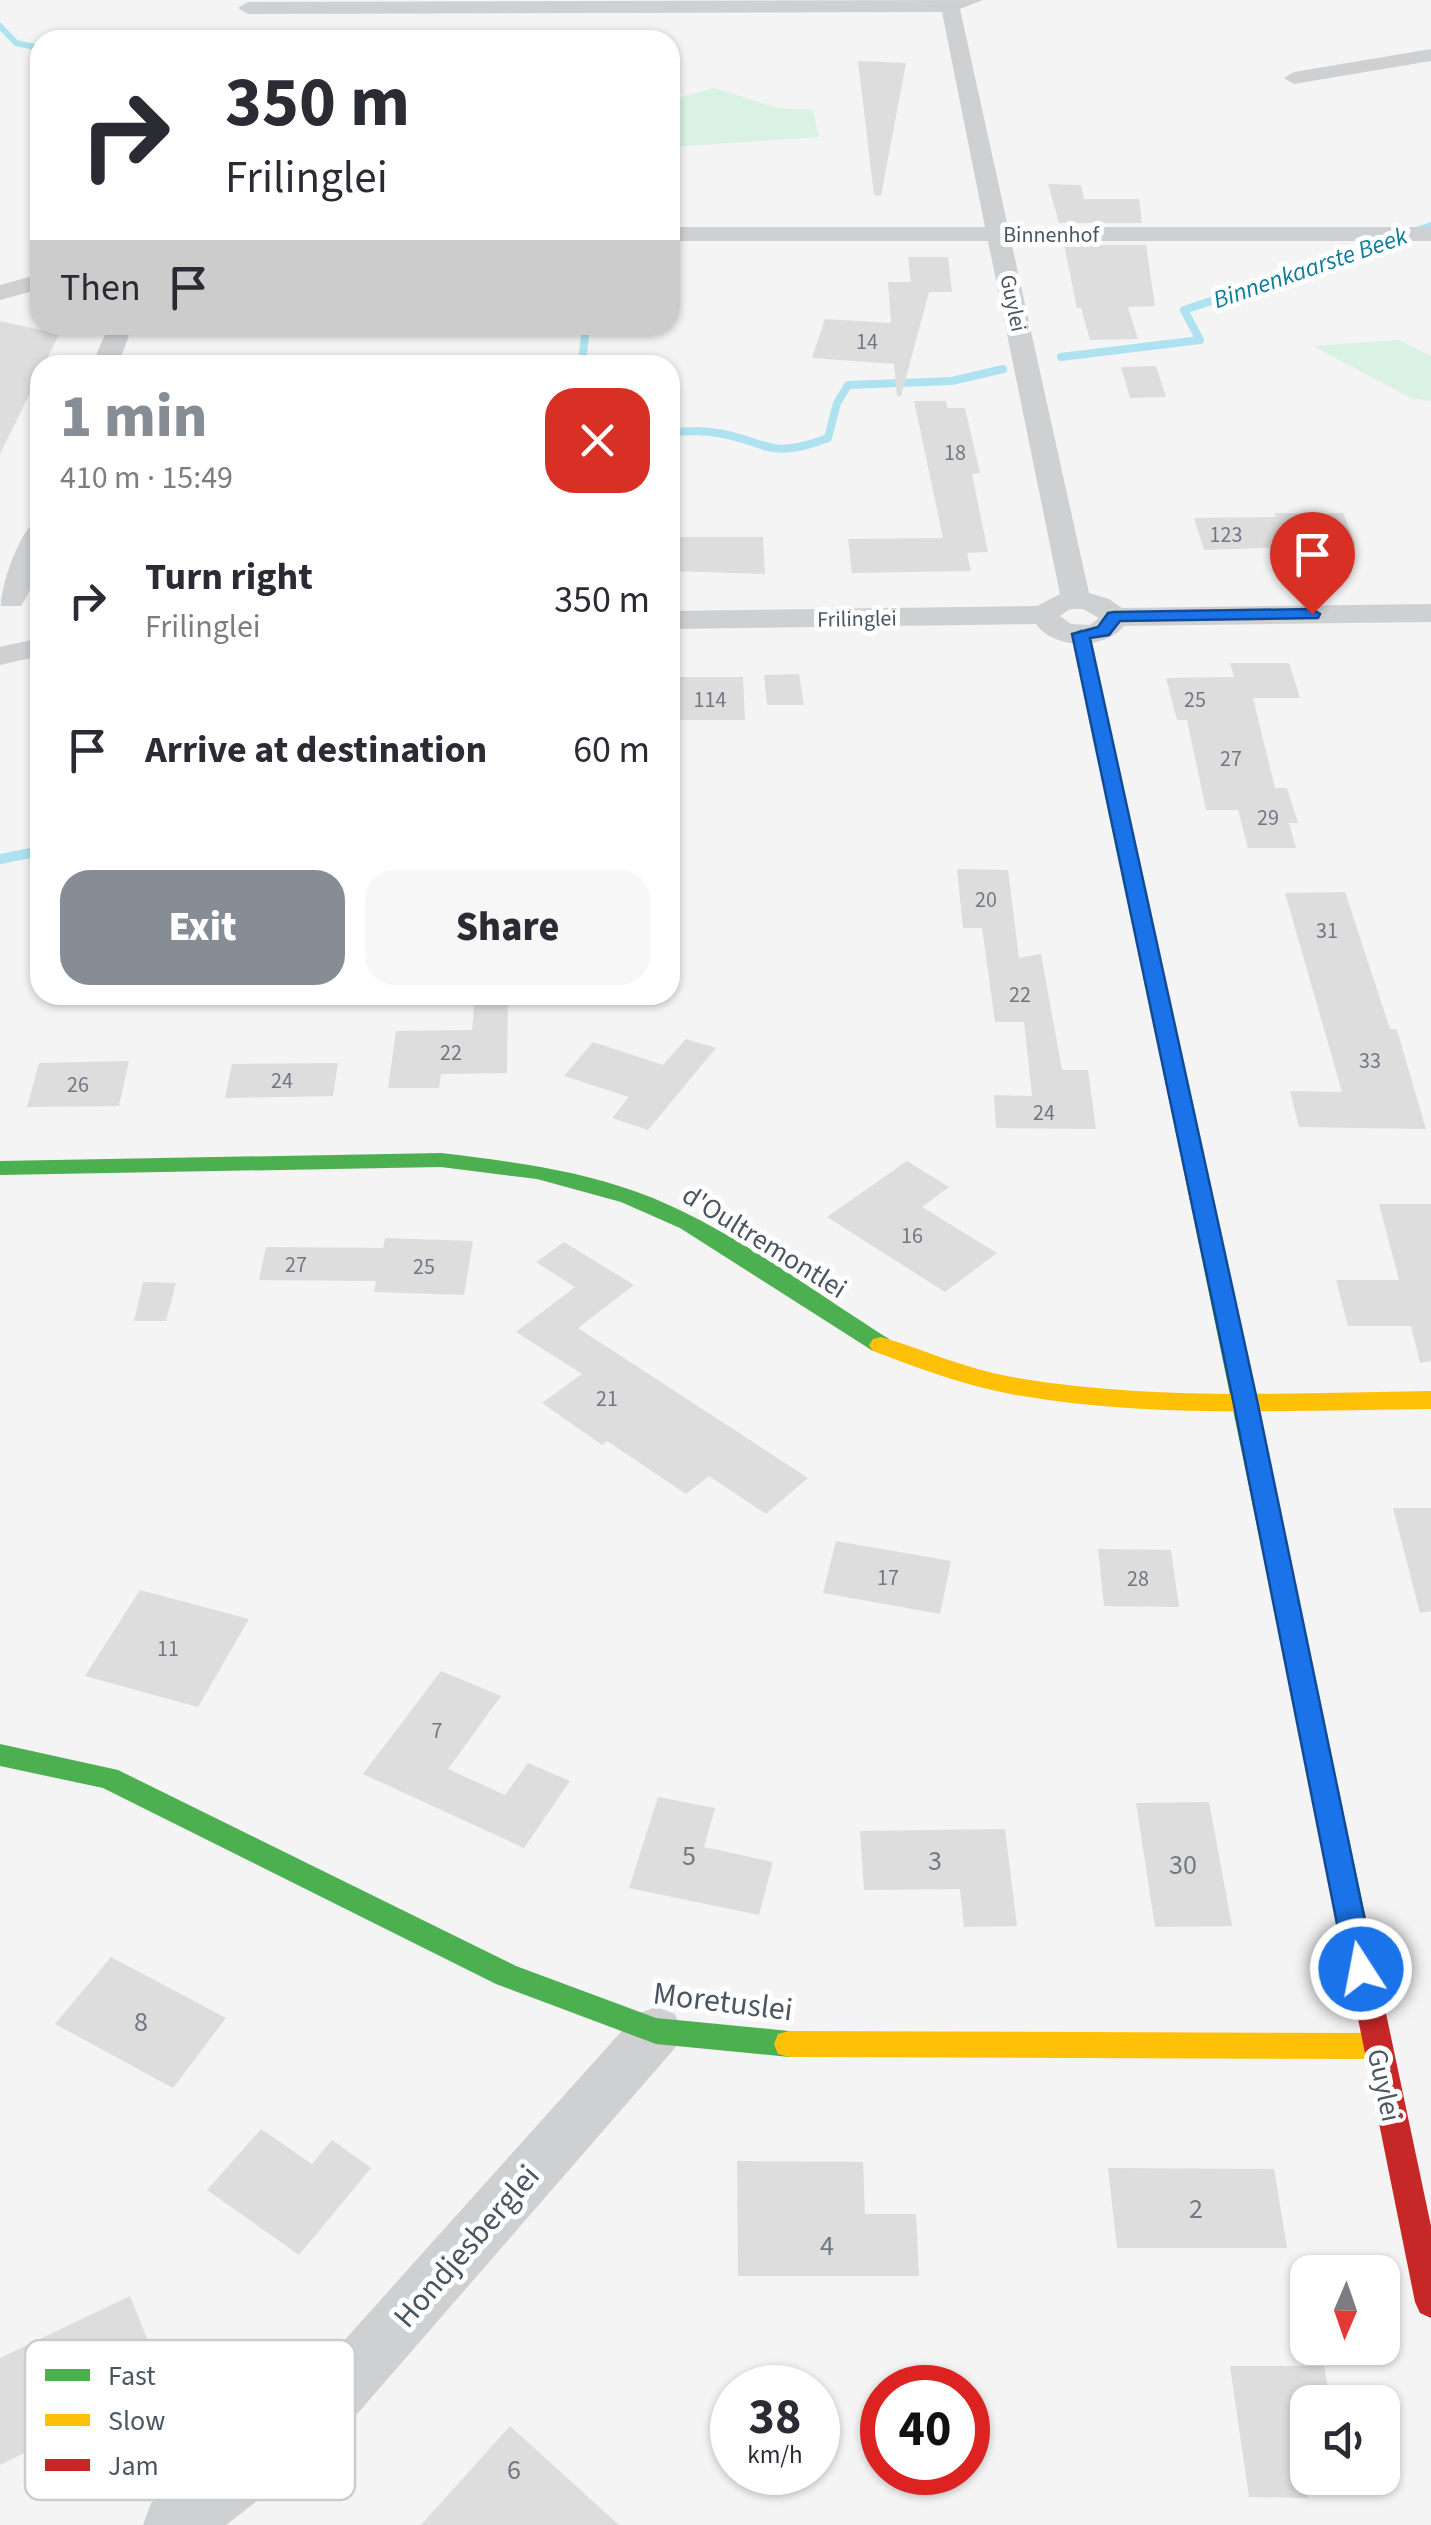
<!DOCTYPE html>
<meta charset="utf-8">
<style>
:root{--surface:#fff;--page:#f7f7f7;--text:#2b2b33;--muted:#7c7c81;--accent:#868d94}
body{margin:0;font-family:"Source Sans 3",sans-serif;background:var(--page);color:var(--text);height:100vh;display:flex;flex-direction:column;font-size:38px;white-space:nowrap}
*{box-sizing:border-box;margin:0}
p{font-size:32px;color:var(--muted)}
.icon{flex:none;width:55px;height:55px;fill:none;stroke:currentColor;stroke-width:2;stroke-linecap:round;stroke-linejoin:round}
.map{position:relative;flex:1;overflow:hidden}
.side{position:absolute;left:30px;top:355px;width:650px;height:650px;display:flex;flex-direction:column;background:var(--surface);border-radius:30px;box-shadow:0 2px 8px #0004}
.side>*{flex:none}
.banner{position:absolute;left:30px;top:30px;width:650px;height:305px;border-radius:30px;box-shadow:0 2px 8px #0004;background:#fff;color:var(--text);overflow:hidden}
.needle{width:65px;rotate:182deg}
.controls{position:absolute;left:1290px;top:2255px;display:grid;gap:20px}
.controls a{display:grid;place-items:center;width:110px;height:110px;border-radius:20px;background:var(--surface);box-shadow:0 2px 8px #0004;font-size:50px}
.speed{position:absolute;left:710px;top:2365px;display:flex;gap:20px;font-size:50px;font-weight:700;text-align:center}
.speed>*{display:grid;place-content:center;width:130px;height:130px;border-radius:50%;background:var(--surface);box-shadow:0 2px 8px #0004;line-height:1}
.speed small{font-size:25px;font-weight:400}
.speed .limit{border:15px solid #d22;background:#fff;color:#111}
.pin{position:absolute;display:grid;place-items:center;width:85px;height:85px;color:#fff;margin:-102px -42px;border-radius:50% 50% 50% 0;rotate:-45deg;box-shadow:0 0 10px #0007}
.pin .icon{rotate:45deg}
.me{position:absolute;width:110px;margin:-55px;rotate:349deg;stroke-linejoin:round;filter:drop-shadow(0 0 8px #0008)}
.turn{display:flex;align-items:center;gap:35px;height:210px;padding:0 30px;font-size:45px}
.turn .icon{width:130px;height:130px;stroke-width:2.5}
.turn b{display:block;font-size:70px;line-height:85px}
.then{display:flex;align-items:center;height:95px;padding:0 30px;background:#0003;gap:20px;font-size:38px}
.round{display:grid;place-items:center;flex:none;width:105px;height:105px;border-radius:30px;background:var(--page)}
.headline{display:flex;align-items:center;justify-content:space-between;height:170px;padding:0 30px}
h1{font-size:60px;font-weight:800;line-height:75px;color:var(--accent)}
.primary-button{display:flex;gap:20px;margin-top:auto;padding:20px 30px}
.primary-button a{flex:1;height:115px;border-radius:30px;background:var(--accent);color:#fff;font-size:40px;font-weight:800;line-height:115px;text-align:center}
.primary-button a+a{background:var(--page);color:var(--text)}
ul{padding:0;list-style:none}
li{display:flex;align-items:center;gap:30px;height:150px;padding:0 30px}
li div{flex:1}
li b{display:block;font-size:38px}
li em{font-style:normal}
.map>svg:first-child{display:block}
.green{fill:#d9f2e3}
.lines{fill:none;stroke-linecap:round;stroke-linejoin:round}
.stream-far2{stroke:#aee2f0;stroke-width:6}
.stream-far1{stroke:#aee2f0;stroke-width:8}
.stream{stroke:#aee2f0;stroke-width:10}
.building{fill:#ddddde}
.street{fill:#ced0d2;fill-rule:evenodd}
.fast{fill:#4caf50;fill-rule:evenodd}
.slow{fill:#ffc107;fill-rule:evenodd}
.jam{fill:#c62828;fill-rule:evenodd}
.route{fill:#1a73e8;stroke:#114b97;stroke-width:2.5}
.labels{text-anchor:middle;stroke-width:10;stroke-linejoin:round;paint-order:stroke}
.far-street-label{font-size:22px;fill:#4a5661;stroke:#fff}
.number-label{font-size:22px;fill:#707881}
.far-water-label{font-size:25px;font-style:italic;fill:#0c7c9b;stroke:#fff}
.street-label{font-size:28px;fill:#4a5661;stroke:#fff}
.near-number-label{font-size:28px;fill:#707881}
.near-street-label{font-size:32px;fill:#4a5661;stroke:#fff}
.key{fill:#fff;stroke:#c9ccd0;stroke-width:2.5}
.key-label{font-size:28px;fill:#4a5661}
</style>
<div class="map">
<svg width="1431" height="2525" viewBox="0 0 1431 2525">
<rect width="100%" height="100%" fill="#f4f4f4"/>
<g class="green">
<polygon points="714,88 778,108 813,110 819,137 670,147 670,100"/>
<polygon points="1399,340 1431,356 1431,401 1411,398 1313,346"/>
</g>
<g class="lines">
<g class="stream-far2">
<polyline points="0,26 16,43 40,48"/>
<polyline points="1207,302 1431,225"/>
</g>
<g class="stream-far1">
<polyline points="1061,357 1200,340 1184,310 1214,300"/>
<polyline points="582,365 586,325"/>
<path d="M 670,432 C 683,432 698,430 711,432 C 767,439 765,462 828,438 L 837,403 L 848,385 L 952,381 L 1003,369"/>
</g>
<polyline class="stream" points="0,859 40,851"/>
</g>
<g class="building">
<polygon points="858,61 906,63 881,196 874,195"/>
<polygon points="1048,184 1081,185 1084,199 1139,199 1142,223 1059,223"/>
<polygon points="1064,245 1146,245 1155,306 1128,307 1138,339 1090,340 1081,308 1077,308"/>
<polygon points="908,257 948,257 952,292 929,292 901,396 897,396 894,364 812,358 825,319 891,323 888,282 911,282"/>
<polygon points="0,321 59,334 44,365 40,365 40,373 0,454"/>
<polygon points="1156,366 1166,397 1130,398 1121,367"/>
<polygon points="914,401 946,401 947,408 965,408 980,473 972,474 988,552 967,553 971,571 852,573 848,539 943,538"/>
<polygon points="1274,513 1343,513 1356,545 1204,550 1194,518 1276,517"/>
<polygon points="670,537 763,537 765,574 670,571"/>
<polygon points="1230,663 1289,663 1300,698 1253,698 1275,788 1287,788 1298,823 1289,823 1296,848 1248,848 1238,810 1206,810 1187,720 1177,720 1166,678 1234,677"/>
<polygon points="799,674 804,705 767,705 764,675"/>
<polygon points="677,677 743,677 745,720 677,720"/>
<polygon points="957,869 1008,870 1019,958 1041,954 1062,1070 1088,1070 1096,1129 996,1128 994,1095 1032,1096 1024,1022 995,1022 982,928 963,928"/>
<polygon points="1345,892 1390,1029 1397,1030 1426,1129 1299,1127 1290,1091 1342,1092 1285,893"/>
<polygon points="475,998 508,998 507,1073 441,1074 439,1088 388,1088 396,1031 472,1030"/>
<polygon points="686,1039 716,1048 648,1130 612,1118 629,1097 564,1076 593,1042 663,1065"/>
<polygon points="129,1061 119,1106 27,1107 39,1063"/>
<polygon points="338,1063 333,1096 225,1098 232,1064"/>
<polygon points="907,1161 949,1187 922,1207 997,1253 945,1292 827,1217"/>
<polygon points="1379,1204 1431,1204 1431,1361 1420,1363 1411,1326 1348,1326 1336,1280 1399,1280"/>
<polygon points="385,1238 473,1241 464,1295 374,1292 376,1281 259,1280 266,1247 383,1248"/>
<polygon points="564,1242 634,1285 578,1328 808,1478 766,1514 709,1476 686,1494 607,1441 602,1445 542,1403 582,1374 516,1332 575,1287 536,1262"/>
<polygon points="143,1282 176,1283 166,1321 134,1321"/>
<polygon points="1393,1508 1431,1508 1431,1611 1420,1613"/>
<polygon points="836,1541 951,1561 940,1614 823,1593"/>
<polygon points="1098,1549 1171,1550 1179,1607 1104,1606"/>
<polygon points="140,1590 249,1619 198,1707 85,1676"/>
<polygon points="441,1671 501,1696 448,1769 505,1795 528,1763 570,1781 524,1848 363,1774"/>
<polygon points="658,1797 715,1808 704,1847 773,1862 759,1915 629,1888"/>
<polygon points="1209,1802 1232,1926 1155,1927 1136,1803"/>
<polygon points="1005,1829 1017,1926 964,1927 960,1889 864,1890 860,1831"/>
<polygon points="111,1957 226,2018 173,2088 55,2024"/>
<polygon points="261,2129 312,2164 332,2140 371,2168 299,2255 207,2190"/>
<polygon points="737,2161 863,2162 865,2214 916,2214 919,2276 738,2276"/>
<polygon points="1108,2168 1274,2169 1287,2248 1117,2248"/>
<polygon points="130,2296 165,2383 0,2465 0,2358"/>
<polygon points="1230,2366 1324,2366 1330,2402 1308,2402 1308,2498 1249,2497"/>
<polygon points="510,2426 619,2525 421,2525"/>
</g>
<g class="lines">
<g class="street">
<path d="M 983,0 L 960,9 L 1008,227 L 1431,227 L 1431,241 L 1011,241 L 1089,593 L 1109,599 L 1122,608 L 1431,604 L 1431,622 L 1124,626 C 1105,650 1054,650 1036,624 L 670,629 L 670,611 L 1037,606 L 1060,594 L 988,241 L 670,241 L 670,227 L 985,227 L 942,12 L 248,14 L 238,8 L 248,2 ZM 1070,609 L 1083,609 L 1099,618 L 1090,625 L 1071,624 L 1060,616 Z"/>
<polygon points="1431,49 1431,61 1294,84 1284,78 1294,72"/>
<polygon points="40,274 40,289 0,300 0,285"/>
<polygon points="109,325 133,325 118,365 92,365"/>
<path d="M 40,520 C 40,551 39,579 21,606 L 1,606 C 0,587 21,524 40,520 Z"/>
<polygon points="40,638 40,656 0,665 0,647"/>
<polygon points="656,2007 675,2014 682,2031 675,2048 331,2444 226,2525 143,2525 151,2503 214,2462 289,2402 637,2014"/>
</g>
<g class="fast">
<polygon points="1081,629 1089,634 1365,1914 1361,1923 1351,1926 1341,1923 1337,1914 1073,634"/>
<path d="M 441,1153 C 507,1161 574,1169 637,1192 C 723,1223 811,1290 889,1339 L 893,1345 L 889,1351 L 873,1351 L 680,1228 L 621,1202 L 537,1179 L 441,1167 L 0,1175 L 0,1161 Z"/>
<polygon points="0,1744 118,1770 516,1966 656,2018 789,2031 800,2034 804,2044 800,2054 789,2057 656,2044 496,1984 103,1788 0,1766"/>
</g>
<g class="slow">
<path d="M 881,1337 C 925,1350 966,1369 1012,1377 C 1150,1401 1292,1393 1431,1391 L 1431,1409 C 1292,1410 1149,1419 1011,1394 C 963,1385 918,1368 873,1351 L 869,1345 L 873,1339 Z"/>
<polygon points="789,2031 1377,2033 1388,2036 1392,2046 1388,2056 1377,2059 789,2057 778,2054 774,2044 778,2034"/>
</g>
<polygon class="jam" points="1351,1902 1361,1905 1365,1914 1431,2226 1431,2318 1420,2313 1415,2302 1337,1914 1341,1905"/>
</g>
<polygon class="route" points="1312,609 1320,614 1318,618 1120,621 1109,635 1090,638 1257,1400 1375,1969 1371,1978 1361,1982 1350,1978 1346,1969 1233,1400 1072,634 1098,627 1108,613 1114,612"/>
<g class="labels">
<g class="far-street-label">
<text x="1051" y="242">Binnenhof</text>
<text transform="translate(1014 303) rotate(78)" y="8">Guylei</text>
<text transform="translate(857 618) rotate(-1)" y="8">Frilinglei</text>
</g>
<g class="number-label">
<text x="867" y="349">14</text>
<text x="955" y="460">18</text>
<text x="1226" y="542">123</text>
<text x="710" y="707">114</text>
<text x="1195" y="707">25</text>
<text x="1231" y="766">27</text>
<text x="1268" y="825">29</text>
<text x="986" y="907">20</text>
<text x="1327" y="938">31</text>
<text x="1020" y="1002">22</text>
<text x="451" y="1060">22</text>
<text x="1370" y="1068">33</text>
<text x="282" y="1088">24</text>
<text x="78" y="1092">26</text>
<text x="1044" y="1120">24</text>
<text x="912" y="1243">16</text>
<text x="296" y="1272">27</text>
<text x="424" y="1274">25</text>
<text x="607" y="1406">21</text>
<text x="888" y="1585">17</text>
<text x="1138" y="1586">28</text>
<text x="168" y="1656">11</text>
<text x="437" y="1738">7</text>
</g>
<g class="far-water-label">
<text transform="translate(1310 267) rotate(-19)" y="9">Binnenkaarste Beek</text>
</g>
<g class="street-label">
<text transform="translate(765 1241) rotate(32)" y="10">d'Oultremontlei</text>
<text transform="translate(1385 2085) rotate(78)" y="10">Guylei</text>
</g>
<g class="near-number-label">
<text x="689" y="1865">5</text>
<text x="935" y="1870">3</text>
<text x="1183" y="1874">30</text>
<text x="141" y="2031">8</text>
<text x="1196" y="2218">2</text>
<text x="827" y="2255">4</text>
<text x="514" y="2479">6</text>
</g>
<g class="near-street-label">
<text transform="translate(723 2001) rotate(7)" y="11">Moretuslei</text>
<text transform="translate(466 2246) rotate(-49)" y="11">Hondjesberglei</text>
</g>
</g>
<rect x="25" y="2340" width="330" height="160" rx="15" class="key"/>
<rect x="45" y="2369" width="45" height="12" fill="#4caf50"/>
<rect x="45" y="2414" width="45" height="12" fill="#ffc107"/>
<rect x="45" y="2459" width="45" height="12" fill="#c62828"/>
<g class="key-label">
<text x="108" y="2385">Fast</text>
<text x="108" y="2430">Slow</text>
<text x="108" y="2475">Jam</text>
</g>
</svg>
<div class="controls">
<a><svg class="needle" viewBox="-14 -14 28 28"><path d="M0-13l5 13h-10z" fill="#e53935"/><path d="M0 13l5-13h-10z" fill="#7c7c81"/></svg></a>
<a><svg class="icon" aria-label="sound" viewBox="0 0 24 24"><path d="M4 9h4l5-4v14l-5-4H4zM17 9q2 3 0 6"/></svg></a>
</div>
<div class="speed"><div>38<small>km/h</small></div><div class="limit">40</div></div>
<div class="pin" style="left:1312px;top:614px;background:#d93025"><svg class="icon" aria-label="arrive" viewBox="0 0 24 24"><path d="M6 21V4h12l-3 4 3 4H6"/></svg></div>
<svg class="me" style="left:1361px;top:1969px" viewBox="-20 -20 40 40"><circle r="17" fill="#1a73e8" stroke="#fff" stroke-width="3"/><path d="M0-11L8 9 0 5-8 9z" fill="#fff"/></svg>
<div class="banner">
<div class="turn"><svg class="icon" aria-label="right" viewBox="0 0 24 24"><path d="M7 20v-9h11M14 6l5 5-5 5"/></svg><div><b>350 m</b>Frilinglei</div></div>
<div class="then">Then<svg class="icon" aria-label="arrive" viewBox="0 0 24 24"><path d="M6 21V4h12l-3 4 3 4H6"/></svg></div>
</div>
<section class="side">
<div class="headline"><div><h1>1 min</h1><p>410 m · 15:49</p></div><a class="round" style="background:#d93025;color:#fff"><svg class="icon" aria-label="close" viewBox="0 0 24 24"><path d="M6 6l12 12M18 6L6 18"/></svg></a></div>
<ul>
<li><svg class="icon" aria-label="right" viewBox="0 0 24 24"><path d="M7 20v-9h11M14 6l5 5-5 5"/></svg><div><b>Turn right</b><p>Frilinglei</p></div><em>350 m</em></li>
<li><svg class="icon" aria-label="arrive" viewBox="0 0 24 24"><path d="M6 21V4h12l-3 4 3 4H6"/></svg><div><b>Arrive at destination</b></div><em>60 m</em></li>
</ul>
<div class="primary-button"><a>Exit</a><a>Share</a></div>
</section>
</div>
